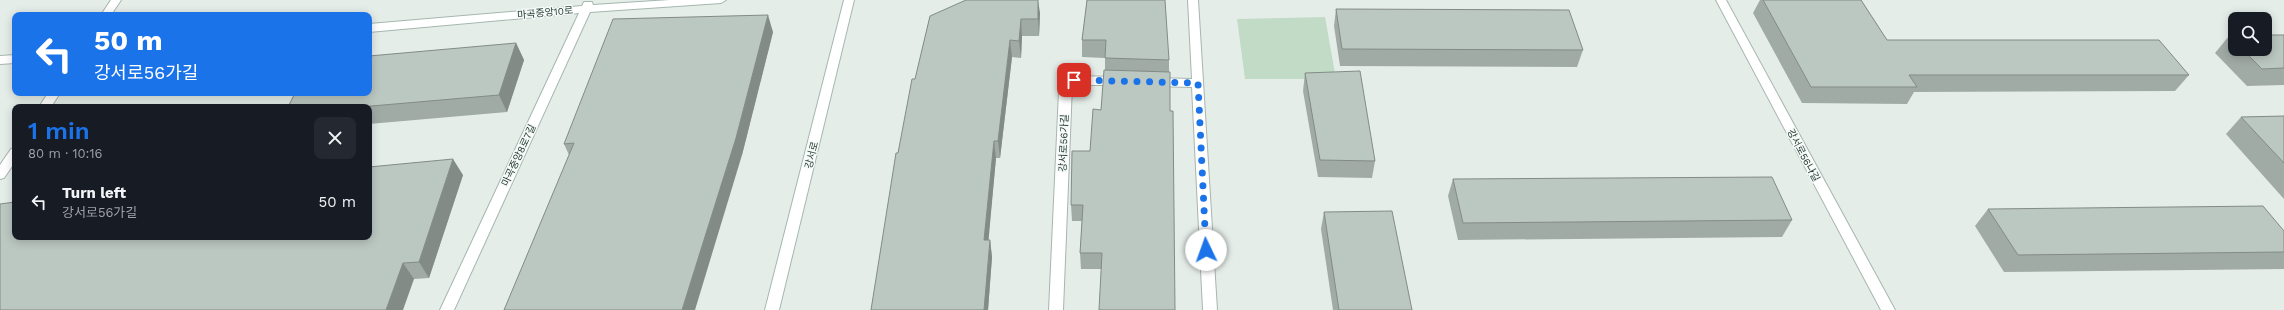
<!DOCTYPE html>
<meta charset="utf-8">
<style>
:root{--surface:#171b24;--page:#242831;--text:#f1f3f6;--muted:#9ea1a6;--accent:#1a73e8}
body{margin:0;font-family:"Work Sans","Noto Sans KR",sans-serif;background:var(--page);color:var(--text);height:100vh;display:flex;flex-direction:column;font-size:15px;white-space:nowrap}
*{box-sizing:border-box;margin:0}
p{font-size:13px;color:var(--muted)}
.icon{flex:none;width:22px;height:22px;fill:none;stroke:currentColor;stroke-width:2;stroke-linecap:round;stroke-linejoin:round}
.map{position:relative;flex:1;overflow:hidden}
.details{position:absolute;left:12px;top:104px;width:360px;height:136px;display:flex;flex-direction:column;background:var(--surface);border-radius:8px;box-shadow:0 2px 10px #0003}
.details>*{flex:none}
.banner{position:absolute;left:12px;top:12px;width:360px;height:84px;border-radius:8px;box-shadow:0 2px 10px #0003;background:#1a73e8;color:#fff;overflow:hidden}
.buttons{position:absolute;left:2228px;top:12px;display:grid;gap:8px}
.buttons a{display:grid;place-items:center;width:44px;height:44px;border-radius:8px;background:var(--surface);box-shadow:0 2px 10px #0003;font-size:20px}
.pin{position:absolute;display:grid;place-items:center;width:34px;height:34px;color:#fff;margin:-17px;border-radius:8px;box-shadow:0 2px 6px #0006}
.me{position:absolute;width:44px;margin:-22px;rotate:357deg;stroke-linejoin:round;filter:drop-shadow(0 0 3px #0008)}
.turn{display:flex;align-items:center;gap:14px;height:84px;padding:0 16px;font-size:18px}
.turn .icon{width:52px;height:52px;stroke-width:2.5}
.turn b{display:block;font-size:28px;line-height:34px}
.round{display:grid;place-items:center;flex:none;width:42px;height:42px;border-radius:8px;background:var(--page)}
.head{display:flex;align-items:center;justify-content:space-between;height:68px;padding:0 16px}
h1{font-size:24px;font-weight:600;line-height:30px;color:var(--accent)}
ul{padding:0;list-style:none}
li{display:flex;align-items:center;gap:12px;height:60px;padding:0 16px}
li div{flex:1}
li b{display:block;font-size:15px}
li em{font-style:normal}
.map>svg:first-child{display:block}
.green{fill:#c1dbc6}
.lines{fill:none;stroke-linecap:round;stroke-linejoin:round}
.street-casing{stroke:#a8b5af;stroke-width:2}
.secondary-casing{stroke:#a5b7af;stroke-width:2}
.street{fill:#fff;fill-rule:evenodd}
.secondary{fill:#fff;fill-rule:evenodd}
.wall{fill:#a1aba6}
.shaded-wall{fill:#838b87}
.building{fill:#bbc7c1;stroke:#838b87}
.route{stroke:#1a73e8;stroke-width:7;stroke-dasharray:0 12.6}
.labels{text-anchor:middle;stroke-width:3;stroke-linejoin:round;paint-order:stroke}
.street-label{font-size:10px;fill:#263d35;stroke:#f5f9f7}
</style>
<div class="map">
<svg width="2284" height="310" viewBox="0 0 2284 310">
<rect width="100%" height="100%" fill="#e5ede9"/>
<polygon class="green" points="1325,17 1336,79 1245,79 1237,19"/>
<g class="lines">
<defs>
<g id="street">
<polygon points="111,0 121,0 111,15 101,15"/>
<polygon points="1188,0 1198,0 1217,310 1203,310 1192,87 1154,86 1148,82 1154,78 1192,79"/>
<polygon points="1716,0 1726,0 1895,310 1881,310"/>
<polygon points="1074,76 1120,77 1126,81 1120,85 1072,85 1063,310 1049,310 1059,91 1063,80"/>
<polygon points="48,93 60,93 51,107 39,107"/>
<polygon points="15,148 15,162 4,178 0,179 0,165 11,149"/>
</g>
<g id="secondary">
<polygon points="670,0 726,0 721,3 590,12 454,310 440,310 579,13 369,32 369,24 582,6 584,2 592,2 593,5"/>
<polygon points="844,0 854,0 779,310 765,310"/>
<polygon points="15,55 15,63 0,64 0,56"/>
</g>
</defs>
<use href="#street" class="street-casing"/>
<use href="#secondary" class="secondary-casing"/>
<use href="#street" class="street"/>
<use href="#secondary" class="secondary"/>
</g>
<g class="wall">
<polygon points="1087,0 1169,60 1169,72 1102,269 1081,269 1080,253 1082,221 1072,221 1071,205 1090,151 1101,110 1105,70 1105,58 1082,57 1082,40"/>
<polygon points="1760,0 1861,0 1887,40 2189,75 2175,91 1914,92 1907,104 1802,103 1753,13"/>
<polygon points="1336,9 1583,50 1577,67 1340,66 1334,26"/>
<polygon points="1040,13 1039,36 1022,36 1021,58 1012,57 1000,158 996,158 988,240 990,240 992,257 988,310 871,310 898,153 930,16"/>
<polygon points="773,32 742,155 569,155 564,144"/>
<polygon points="2284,35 2284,85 2247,86 2215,53 2229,36 2235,36 2235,49 2265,49"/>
<polygon points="516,43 524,60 507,112 369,124 369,107 288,107"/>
<polygon points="1305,73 1375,161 1372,178 1318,177 1303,91"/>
<polygon points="2284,116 2284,199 2226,134 2241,117"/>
<polygon points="463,175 429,278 414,279 0,310"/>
<polygon points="1453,179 1792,220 1782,237 1458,240 1448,196"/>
<polygon points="1988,209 2284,231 2284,269 2004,272 1975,226"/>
<polygon points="1324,212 1412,310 1333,310 1321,229"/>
</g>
<g class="shaded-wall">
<polygon points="1038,0 1040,13 1039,36 1038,19"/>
<polygon points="768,15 773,32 742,155 695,310 682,310"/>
<polygon points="1021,19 1022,36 1021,58 1019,41"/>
<polygon points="1010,40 1012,57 1000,158 998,141"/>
<polygon points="516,43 524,60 507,112 499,95"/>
<polygon points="994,141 996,158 987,257 984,240"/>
<polygon points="453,159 463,175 429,278 419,262"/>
<polygon points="990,240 992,257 988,310 984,310"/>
<polygon points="403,263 414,279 403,310 386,310"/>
</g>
<g class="building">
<polygon points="966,0 1038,0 1038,19 1021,19 1019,41 1010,40 998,141 994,141 984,240 990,240 984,310 871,310 896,153 898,153 912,79 915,79 930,16"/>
<polygon points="1087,0 1165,0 1169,60 1105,58 1106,40 1082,40"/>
<polygon points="1763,0 1861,0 1887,40 2159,40 2189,75 1909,75 1917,87 1811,87"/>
<polygon points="1336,9 1569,10 1583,50 1342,49"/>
<polygon points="768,15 736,138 682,310 504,310 574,143 564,144 613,19"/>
<polygon points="2265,35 2284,35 2284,68 2262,69 2242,49 2265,49"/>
<polygon points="2229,36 2235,36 2235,42"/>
<polygon points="516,43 499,95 360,107 288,107 295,93 369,93 369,56"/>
<polygon points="1104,70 1170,72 1170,111 1173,111 1175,310 1099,310 1102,253 1080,253 1083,205 1071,205 1072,151 1090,151 1093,109 1101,110"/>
<polygon points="1360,71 1375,161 1320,160 1305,73"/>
<polygon points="2284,116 2284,163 2241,117"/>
<polygon points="453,159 419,262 403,263 386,310 0,310 0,204 15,202 15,237 369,237 369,167"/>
<polygon points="1772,177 1792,220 1463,223 1453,179"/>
<polygon points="2263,206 2284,231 2284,252 2018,255 1988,209"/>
<polygon points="1392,211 1412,310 1339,310 1324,212"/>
</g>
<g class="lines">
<polyline class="route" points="1074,80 1198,83 1206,250"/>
</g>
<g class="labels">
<g class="street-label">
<text transform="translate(545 12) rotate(-5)" y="4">마곡중앙10로</text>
<text transform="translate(1063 143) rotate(-88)" y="4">강서로56가길</text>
<text transform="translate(518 155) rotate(-65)" y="4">마곡중앙8로7길</text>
<text transform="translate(811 155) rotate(-76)" y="4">강서로</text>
<text transform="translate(1804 155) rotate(62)" y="4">강서로56나길</text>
</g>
</g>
</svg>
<div class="buttons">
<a><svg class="icon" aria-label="search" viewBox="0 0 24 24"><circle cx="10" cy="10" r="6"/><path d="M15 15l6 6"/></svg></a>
</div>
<div class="pin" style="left:1074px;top:80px;background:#d93025"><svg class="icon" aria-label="arrive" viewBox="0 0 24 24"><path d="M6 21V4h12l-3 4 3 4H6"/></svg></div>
<svg class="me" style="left:1206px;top:250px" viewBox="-20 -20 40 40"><circle r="19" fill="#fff"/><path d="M0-13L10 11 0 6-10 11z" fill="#1a73e8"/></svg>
<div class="banner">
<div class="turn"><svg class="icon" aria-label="left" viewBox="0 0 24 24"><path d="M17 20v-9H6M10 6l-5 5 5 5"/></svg><div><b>50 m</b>강서로56가길</div></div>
</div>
<section class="details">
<div class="head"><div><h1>1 min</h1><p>80 m · 10:16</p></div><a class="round"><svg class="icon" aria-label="close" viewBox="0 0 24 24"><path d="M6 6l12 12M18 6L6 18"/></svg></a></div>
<ul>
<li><svg class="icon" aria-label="left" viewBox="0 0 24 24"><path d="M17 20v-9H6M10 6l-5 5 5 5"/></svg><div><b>Turn left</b><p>강서로56가길</p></div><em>50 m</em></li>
</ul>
</section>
</div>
